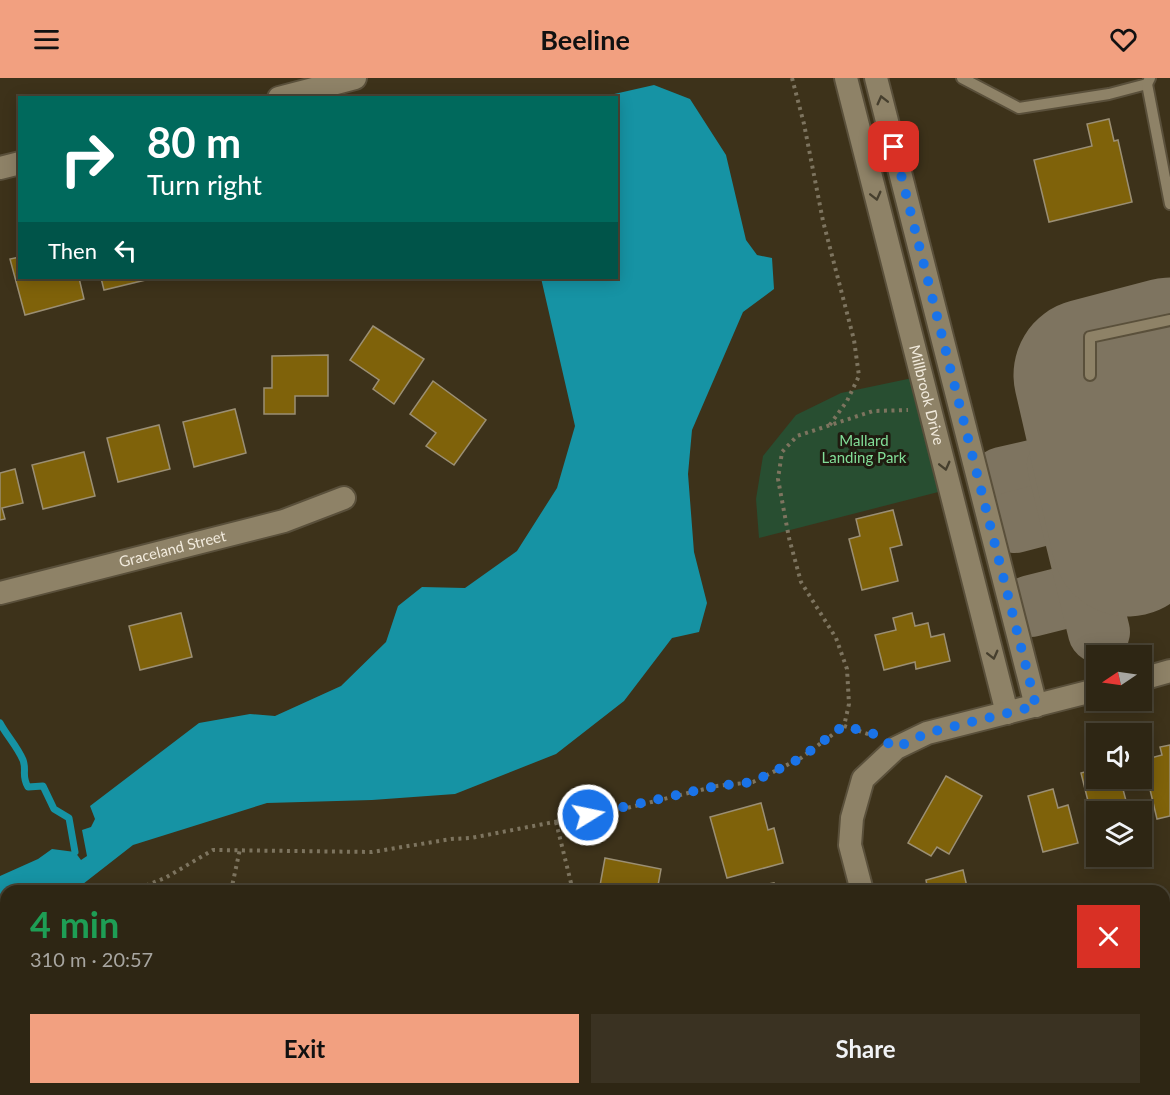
<!DOCTYPE html>
<meta charset="utf-8">
<style>
:root{--surface:#2e2614;--page:#3a3222;--text:#f1f3f6;--muted:#a7a5a0;--line:#494334;--accent:#f2a080}
body{margin:0;font-family:Lato,sans-serif;background:var(--page);color:var(--text);height:100vh;display:flex;flex-direction:column;font-size:22px;white-space:nowrap}
*{box-sizing:border-box;margin:0}
p{font-size:20px;color:var(--muted)}
.icon{flex:none;width:33px;height:33px;fill:none;stroke:currentColor;stroke-width:2;stroke-linecap:round;stroke-linejoin:round}
.map{position:relative;flex:1;overflow:hidden}
.side{position:absolute;left:0px;top:807px;width:1170px;height:210px;display:flex;flex-direction:column;background:var(--surface);border-radius:18px 18px 0 0;box-shadow:0 3px 15px #0003,0 0 0 2px var(--line)}
.side>*{flex:none}
.hud{position:absolute;left:18px;top:18px;width:600px;height:183px;border-radius:0px;box-shadow:0 3px 15px #0003,0 0 0 2px var(--line);background:#00695c;color:#fff;overflow:hidden}
.needle{width:39px;rotate:257deg}
.buttons{position:absolute;left:1086px;top:567px;display:grid;gap:12px}
.buttons a{display:grid;place-items:center;width:66px;height:66px;border-radius:0px;background:var(--surface);box-shadow:0 3px 15px #0003,0 0 0 2px var(--line);font-size:30px}
.pin{position:absolute;display:grid;place-items:center;width:51px;height:51px;color:#fff;margin:-26px;border-radius:12px;box-shadow:0 3px 9px #0006}
.me{position:absolute;width:66px;margin:-33px;rotate:80deg;stroke-linejoin:round;filter:drop-shadow(0 0 4px #0008)}
.turn{display:flex;align-items:center;gap:21px;height:126px;padding:0 30px;font-size:27px}
.turn .icon{width:78px;height:78px;stroke-width:2.5}
.turn b{display:block;font-size:42px;line-height:51px}
.then{display:flex;align-items:center;height:57px;padding:0 30px;background:#0003;gap:12px;font-size:22px}
.round{display:grid;place-items:center;flex:none;width:63px;height:63px;border-radius:0px;background:var(--page)}
.overview{display:flex;align-items:center;justify-content:space-between;height:102px;padding:0 30px}
h1{font-size:36px;font-weight:700;line-height:45px;color:#1e9e55}
.action{display:flex;gap:12px;margin-top:auto;padding:12px 30px}
.action a{flex:1;height:69px;border-radius:0px;background:var(--accent);color:#111;font-size:24px;font-weight:700;line-height:69px;text-align:center}
.action a+a{background:var(--page);color:var(--text)}
header{display:flex;justify-content:space-between;align-items:center;height:78px;padding:0 30px;background:var(--accent);color:#111;font-size:27px;font-weight:700}
.map>svg:first-child{display:block}
.green{fill:#284e31}
.water{fill:#1693a4}
.lines{fill:none;stroke-linecap:round;stroke-linejoin:round}
.stream{stroke:#1693a4;stroke-width:7}
.taxiway{stroke:#7e7460;stroke-width:62}
.runway{stroke:#7e7460;stroke-width:153}
.building{fill:#7f620a;stroke:#9b8f74;stroke-width:1.5}
.service-casing{stroke:#5a503b;stroke-width:14}
.minor-casing{stroke:#5a503b;stroke-width:26}
.path{stroke:#7d745f;stroke-width:4;stroke-dasharray:3 4.5;stroke-linecap:butt}
.service{stroke:#8e8267;stroke-width:10}
.minor{stroke:#8e8267;stroke-width:22}
.oneway{stroke:#463f2e}
.route{stroke:#1a73e8;stroke-width:10;stroke-dasharray:0 18}
.labels{text-anchor:middle;stroke-width:6;stroke-linejoin:round;paint-order:stroke}
.street-label{font-size:15px;fill:#f2ebdd;stroke:#1f1b10}
.park-label{font-size:15px;fill:#82dd97;stroke:#1f1b10}
</style>
<header><svg class="icon" aria-label="menu" viewBox="0 0 24 24"><path d="M4 6h16M4 12h16M4 18h16"/></svg>Beeline<svg class="icon" aria-label="heart" viewBox="0 0 24 24"><path d="M12 20l-8-8c-3-5 5-10 8-4 3-6 11-1 8 4z"/></svg></header>
<div class="map">
<svg width="1170" height="1017" viewBox="0 0 1170 1017">
<rect width="100%" height="100%" fill="#3d321a"/>
<polygon class="green" points="922,298 950,411 759,460 756,421 763,378 796,337 841,315"/>
<polygon class="water" points="654,7 690,21 726,77 746,162 757,177 772,180 774,211 743,234 692,352 688,396 694,474 707,525 699,554 672,560 624,623 556,676 455,716 372,722 267,725 133,767 74,813 6,813 6,865 0,872 0,798 38,781 52,771 75,774 81,782 87,778 82,752 91,749 95,741 90,728 199,645 250,636 275,638 341,608 386,564 398,528 422,509 465,510 517,473 557,410 575,348 541,200 616,200 616,20 601,19"/>
<g class="lines">
<path class="stream" d="M 0,645 C 7,658 17,668 23,682 C 27,693 21,697 28,709 L 43,708 L 54,731 L 69,740 L 75,774"/>
<g class="taxiway">
<polyline points="1153,351 1170,416"/>
<polyline points="1002,400 1058,387"/>
<polyline points="1122,441 1170,429"/>
<polyline points="1015,444 1069,430"/>
<polyline points="1031,528 1143,500"/>
<polyline points="1099,554 1058,387 1069,372 1170,346"/>
</g>
<polyline class="runway" points="1128,462 1090,297 1170,276"/>
</g>
<g class="building">
<polygon points="1109,41 1114,63 1118,62 1132,124 1049,144 1034,82 1092,68 1087,46"/>
<polygon points="20,179 20,200 79,200 84,221 25,237 10,181"/>
<polygon points="101,200 154,200 104,212"/>
<polygon points="373,248 424,281 394,326 373,311 379,302 350,282"/>
<polygon points="328,277 328,318 295,318 295,336 264,336 264,310 272,310 272,278"/>
<polygon points="433,303 486,342 454,387 426,368 436,355 410,336"/>
<polygon points="235,331 246,375 194,389 183,344"/>
<polygon points="159,347 170,391 118,404 107,360"/>
<polygon points="84,374 95,418 43,431 32,387"/>
<polygon points="15,391 23,425 2,430 5,441 0,442 0,395"/>
<polygon points="893,432 902,467 890,470 898,503 862,512 849,461 860,458 856,441"/>
<polygon points="181,535 192,579 140,592 129,548"/>
<polygon points="912,535 915,548 928,545 931,559 944,556 950,583 916,591 915,584 884,592 875,557 896,552 893,540"/>
<polygon points="1170,667 1170,738 1157,741 1143,682 1162,677 1160,669"/>
<polygon points="1096,691 1096,700 1120,700 1129,734 1096,734 1096,755 1081,695"/>
<polygon points="946,698 982,718 949,776 937,769 931,778 908,765"/>
<polygon points="1053,711 1058,730 1068,727 1078,765 1043,774 1028,718"/>
<polygon points="761,725 768,752 774,750 783,785 727,800 710,739"/>
<polygon points="605,780 661,791 657,813 599,813"/>
<polygon points="963,792 968,813 928,813 926,802"/>
<polygon points="774,805 775,813 742,813 741,811"/>
<polygon points="1170,841 1170,883 1164,878 1164,848"/>
<polygon points="1164,886 1170,892 1170,927 1164,933"/>
<polygon points="1170,976 1170,1002 1164,1003 1164,977"/>
<polygon points="1170,1008 1170,1017 1134,1017 1164,1011"/>
<polygon points="61,1011 95,1011 96,1017 52,1017 51,1013"/>
<rect x="337" y="1011" width="37" height="6"/>
<polygon points="463,1011 503,1011 504,1017 464,1017"/>
<polygon points="651,1011 706,1011 707,1017 653,1017"/>
<polygon points="772,1011 817,1011 818,1017 774,1017"/>
<polygon points="979,1011 1025,1011 1026,1016 980,1017"/>
<polygon points="1110,1011 1128,1011 1111,1015"/>
</g>
<g class="lines">
<defs>
<g id="service">
<polyline points="962,0 1019,30 1109,16 1147,6 1150,0"/>
<polyline points="1147,6 1170,126"/>
<polyline points="1090,297 1090,259 1170,242"/>
</g>
<g id="minor">
<path id="s1" d="M 846,0 L 1007,635"/>
<polyline points="876,0 1036,628"/>
<polyline points="279,20 355,0"/>
<polyline points="0,90 20,85"/>
<path id="s2" d="M 0,515 L 284,443 L 344,420"/>
<polyline points="1142,601 1170,593"/>
<polyline points="862,813 850,767 852,740 863,701 896,670 927,655 1096,612"/>
<polyline points="190,1011 192,1017"/>
<polyline points="575,1011 575,1017"/>
<polyline points="261,1017 264,1011"/>
<polyline points="907,1017 907,1011"/>
</g>
</defs>
<use href="#service" class="service-casing"/>
<use href="#minor" class="minor-casing"/>
<g class="path">
<polyline points="792,0 804,46 823,143 854,262 859,298 847,323 829,348"/>
<polyline points="844,648 877,659"/>
<polyline points="556,744 573,813"/>
<polyline points="132,813 165,800 213,772 372,774 451,761 471,760 627,730 717,708 753,704 801,680 844,648 849,626 847,591 836,560 801,504 789,460 778,401 782,374 797,358 873,333 908,332"/>
<polyline points="231,813 240,771"/>
<polyline points="0,928 6,914"/>
</g>
<use href="#service" class="service"/>
<use href="#minor" class="minor"/>
</g>
<defs><path id="oneway-chevron" d="M-2-3.5L2.5 0L-2 3.5" fill="none" stroke-width="1.6" stroke-linecap="round" stroke-linejoin="round" transform="scale(1.5)"/></defs>
<g class="oneway">
<use href="#oneway-chevron" transform="translate(882 22) rotate(-104)"/>
<use href="#oneway-chevron" transform="translate(876 118) rotate(76)"/>
<use href="#oneway-chevron" transform="translate(945 388) rotate(76)"/>
<use href="#oneway-chevron" transform="translate(993 577) rotate(76)"/>
</g>
<g class="lines">
<polyline class="route" points="588,737 717,708 753,704 801,680 843,648 872,655 896,670 927,655 1036,628 894,69"/>
</g>
<g class="labels">
<g class="street-label">
<text dy="5" stroke="none"><textPath href="#s1" startOffset="327">Millbrook Drive</textPath></text>
<text dy="5" stroke="none"><textPath href="#s2" startOffset="178">Graceland Street</textPath></text>
</g>
<g class="park-label">
<text x="864" y="368">Mallard<tspan x="864" dy="17">Landing Park</tspan></text>
</g>
</g>
</svg>
<div class="buttons">
<a><svg class="needle" viewBox="-14 -14 28 28"><path d="M0-13l5 13h-10z" fill="#e53935"/><path d="M0 13l5-13h-10z" fill="#a7a5a0"/></svg></a>
<a><svg class="icon" aria-label="sound" viewBox="0 0 24 24"><path d="M4 9h4l5-4v14l-5-4H4zM17 9q2 3 0 6"/></svg></a>
<a><svg class="icon" aria-label="layers" viewBox="0 0 24 24"><path d="M12 4l9 5-9 5-9-5zM3 14l9 5 9-5"/></svg></a>
</div>
<div class="pin" style="left:894px;top:69px;background:#d93025"><svg class="icon" aria-label="arrive" viewBox="0 0 24 24"><path d="M6 21V4h12l-3 4 3 4H6"/></svg></div>
<svg class="me" style="left:588px;top:737px" viewBox="-20 -20 40 40"><circle r="17" fill="#1a73e8" stroke="#fff" stroke-width="3"/><path d="M0-11L8 9 0 5-8 9z" fill="#fff"/></svg>
<div class="hud">
<div class="turn"><svg class="icon" aria-label="right" viewBox="0 0 24 24"><path d="M7 20v-9h11M14 6l5 5-5 5"/></svg><div><b>80 m</b>Turn right</div></div>
<div class="then">Then<svg class="icon" aria-label="left" viewBox="0 0 24 24"><path d="M17 20v-9H6M10 6l-5 5 5 5"/></svg></div>
</div>
<section class="side">
<div class="overview"><div><h1>4 min</h1><p>310 m · 20:57</p></div><a class="round" style="background:#d93025;color:#fff"><svg class="icon" aria-label="close" viewBox="0 0 24 24"><path d="M6 6l12 12M18 6L6 18"/></svg></a></div>
<div class="action"><a>Exit</a><a>Share</a></div>
</section>
</div>
